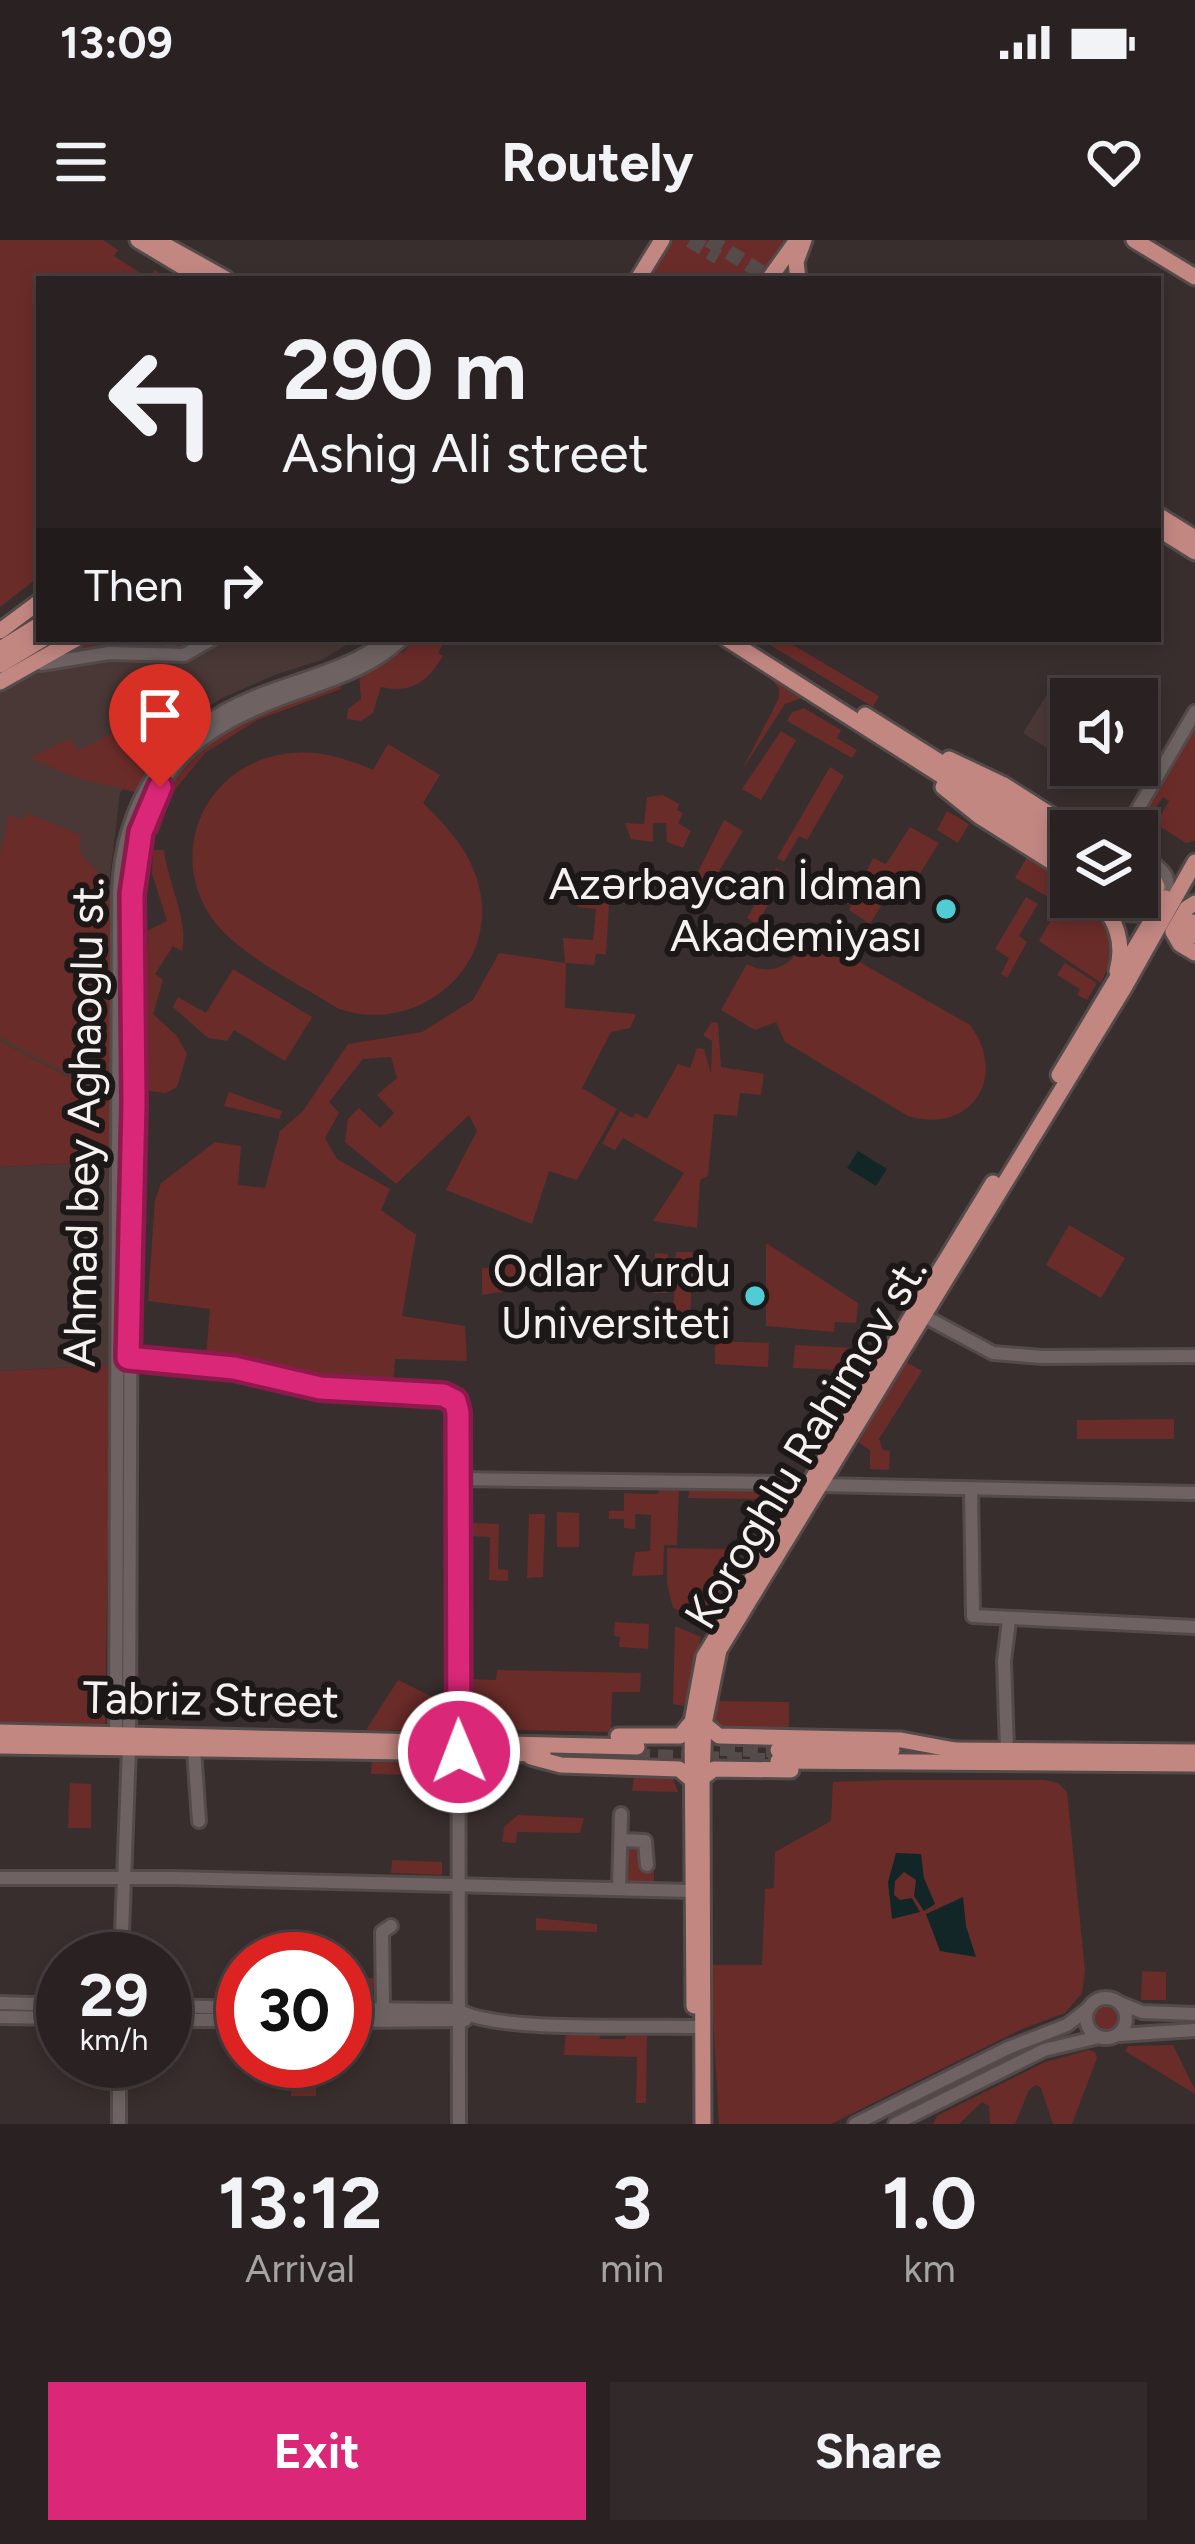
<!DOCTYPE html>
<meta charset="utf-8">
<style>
:root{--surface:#2a2222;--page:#322a2a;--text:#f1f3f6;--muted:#a5a4a5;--line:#463f40;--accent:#db2777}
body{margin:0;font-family:Figtree,sans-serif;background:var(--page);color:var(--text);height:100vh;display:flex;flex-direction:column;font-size:45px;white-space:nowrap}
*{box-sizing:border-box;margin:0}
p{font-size:39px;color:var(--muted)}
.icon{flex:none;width:66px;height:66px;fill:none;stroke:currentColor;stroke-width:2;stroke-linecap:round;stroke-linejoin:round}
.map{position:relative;height:1884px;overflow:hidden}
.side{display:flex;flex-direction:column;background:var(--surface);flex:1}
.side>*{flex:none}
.banner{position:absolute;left:36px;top:36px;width:1125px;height:366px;border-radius:0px;box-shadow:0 6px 18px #0003,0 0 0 3px var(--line);background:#2a2222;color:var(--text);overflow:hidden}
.buttons{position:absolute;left:1050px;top:438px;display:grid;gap:24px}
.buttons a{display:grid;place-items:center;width:108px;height:108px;border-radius:0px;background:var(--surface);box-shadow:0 6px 18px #0003,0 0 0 3px var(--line);font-size:60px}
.speed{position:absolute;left:36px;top:1692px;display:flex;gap:24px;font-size:60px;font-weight:700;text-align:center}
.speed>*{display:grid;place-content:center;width:156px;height:156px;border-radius:50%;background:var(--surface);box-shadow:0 6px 18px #0003,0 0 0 3px var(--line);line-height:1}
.speed small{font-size:30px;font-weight:400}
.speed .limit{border:18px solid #d22;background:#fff;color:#111}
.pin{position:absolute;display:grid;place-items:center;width:102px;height:102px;color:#fff;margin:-123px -51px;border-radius:50% 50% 50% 0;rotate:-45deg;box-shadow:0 0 12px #0007}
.pin .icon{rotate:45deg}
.me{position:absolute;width:132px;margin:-66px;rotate:359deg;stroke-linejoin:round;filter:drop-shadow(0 0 9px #0008)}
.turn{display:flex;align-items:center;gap:42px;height:252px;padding:0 48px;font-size:54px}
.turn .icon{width:156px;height:156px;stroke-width:2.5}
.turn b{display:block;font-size:84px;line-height:102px}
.then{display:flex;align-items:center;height:114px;padding:0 48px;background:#0003;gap:24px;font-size:45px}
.eta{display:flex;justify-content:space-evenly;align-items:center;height:204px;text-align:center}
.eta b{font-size:72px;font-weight:700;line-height:84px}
.button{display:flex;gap:24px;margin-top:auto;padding:24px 48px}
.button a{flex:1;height:138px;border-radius:0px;background:var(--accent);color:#fff;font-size:48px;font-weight:700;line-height:138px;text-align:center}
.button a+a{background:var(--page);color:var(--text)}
.status{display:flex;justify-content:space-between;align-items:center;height:84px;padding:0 60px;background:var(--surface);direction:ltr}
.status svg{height:33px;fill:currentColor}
header{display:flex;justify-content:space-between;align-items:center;height:156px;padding:0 48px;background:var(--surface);font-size:54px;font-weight:700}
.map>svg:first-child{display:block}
.built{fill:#493836}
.green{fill:#6a2c29}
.water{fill:#132627}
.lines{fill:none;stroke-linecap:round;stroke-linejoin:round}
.minor-tunnel{stroke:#544b4a;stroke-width:12;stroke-dasharray:12 6;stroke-linecap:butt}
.major-tunnel{stroke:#544b4a;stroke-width:15;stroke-dasharray:15 8;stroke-linecap:butt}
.minor-casing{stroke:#534a49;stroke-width:18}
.major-casing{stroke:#534a49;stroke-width:21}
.minor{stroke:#6e6362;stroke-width:12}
.major{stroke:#c38782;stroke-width:15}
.route-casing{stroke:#8e194d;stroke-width:30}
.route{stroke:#db2777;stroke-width:21}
.poi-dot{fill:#51ccd4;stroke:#1c1817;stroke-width:4.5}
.labels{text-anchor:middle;stroke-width:12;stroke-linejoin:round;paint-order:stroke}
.poi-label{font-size:45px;fill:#f6f0ef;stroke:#1c1817;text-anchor:end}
.street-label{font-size:45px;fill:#f6f0ef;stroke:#1c1817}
</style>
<div class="status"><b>13:09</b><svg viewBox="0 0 49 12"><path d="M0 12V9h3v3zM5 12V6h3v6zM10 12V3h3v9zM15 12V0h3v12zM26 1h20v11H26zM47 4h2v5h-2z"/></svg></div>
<header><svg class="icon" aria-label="menu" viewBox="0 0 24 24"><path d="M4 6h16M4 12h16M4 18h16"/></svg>Routely<svg class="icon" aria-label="heart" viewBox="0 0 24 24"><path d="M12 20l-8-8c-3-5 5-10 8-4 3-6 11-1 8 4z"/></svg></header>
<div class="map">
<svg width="1195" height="1884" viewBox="0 0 1195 1884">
<rect width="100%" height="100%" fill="#382e2d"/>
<g class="built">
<polygon points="220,399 356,399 322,420 277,434 222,458 171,491 120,553 110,636 114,683 112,860 0,801 0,452 24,436 59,424 118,420 177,422 194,418"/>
<polygon points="1051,448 1071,460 1071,523 1023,493"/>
<polygon points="112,921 111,1125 0,1131 0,927"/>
</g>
<g class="green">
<polygon points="0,0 103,0 118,10 114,16 148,38 155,30 168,39 39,39 39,337 0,367"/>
<polygon points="673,0 787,0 761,39 649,39"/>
<path d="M 89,399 L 201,399 C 163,421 113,405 70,410 Z"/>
<path d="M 413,399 L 446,399 L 438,413 L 443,416 C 427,442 412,454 381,447 L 373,473 L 361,481 L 347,479 L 348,469 L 361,459 L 359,433 L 405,411 Z"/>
<polygon points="760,399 783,399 879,456 873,467"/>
<polygon points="772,440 801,458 785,464 742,530 779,458 779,449"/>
<path d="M 339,441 L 341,449 L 257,480 L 205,513 L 173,552 L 158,594 L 151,591 C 190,486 242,477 339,441 Z"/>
<polygon points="205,464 209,473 170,503 135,552 77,538 30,518 71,498 78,511 116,491 167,487"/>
<polygon points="804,468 841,490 837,498 857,510 852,518 787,481 792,472"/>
<polygon points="1195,485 1195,601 1186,603 1156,584 1169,561 1163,557 1148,579 1140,574"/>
<polygon points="781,491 796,500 761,560 742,549"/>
<path d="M 388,504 L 440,535 L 423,563 C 446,586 467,607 477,639 C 504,725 419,796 339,769 C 300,744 237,715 211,677 C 165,608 209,520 292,513 C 321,510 347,519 373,530 Z"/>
<polygon points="830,527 844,536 807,600 799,596 784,622 777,618"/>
<polygon points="663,555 679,564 677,570 683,573 678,583 691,591 683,608 667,602 666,583 653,583 653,602 631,599 625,583 644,584 647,557"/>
<polygon points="947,571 969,584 958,603 937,590"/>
<polygon points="27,573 80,595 81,614 103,638 114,683 112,857 0,797 0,616 9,575 24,580"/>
<polygon points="724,580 743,591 712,643 696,636"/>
<polygon points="910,587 939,603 907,654 893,646 870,684 849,670 873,618 886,624"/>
<path d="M 153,610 L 164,610 C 167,641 189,680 182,711 L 173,706 L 155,734 L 163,740 L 153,774 L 177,796 L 187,814 L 177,847 L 166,853 L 150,851 C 124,814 136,753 138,710 L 148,705 L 147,691 L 167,681 L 152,633 Z"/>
<path d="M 1027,617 L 1071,644 L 1071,657 L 1088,657 C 1116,684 1118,709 1101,743 L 1039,701 L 1060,664 L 1015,638 Z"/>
<polygon points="776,628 786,634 757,684 747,678"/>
<polygon points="579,643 610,647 606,714 596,714 594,725 566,723 565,768 636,774 630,788 611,792 582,848 617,869 577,940 549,931 532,984 446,950 477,891 469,875 396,944 345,902 348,879 359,868 380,888 394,873 377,855 397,838 391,817 363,819 329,862 339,873 325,898 337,919 390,949 381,970 416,995 402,1076 465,1086 467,1121 395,1119 393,1143 330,1138 206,1117 210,1069 148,1061 155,960 161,943 215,902 241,906 238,945 265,948 280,891 303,871 348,804 422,792 473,760 499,713 565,723 563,698 593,700 596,669 577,667"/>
<polygon points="1026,657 1038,664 1019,696 1027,702 1007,738 1001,734 1009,718 995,709"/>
<path d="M 806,692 L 821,700 L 831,698 L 844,707 L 842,712 L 970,785 C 1009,837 971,895 908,876 L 785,802 L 776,782 L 755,790 L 721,770 L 747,724 C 775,739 799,721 806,692 Z"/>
<polygon points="1065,723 1097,743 1087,760 1077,755 1080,749 1057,735"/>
<polygon points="233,729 312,777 285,821 234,790 227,801 208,798 173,767 178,757 206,773"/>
<polygon points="712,782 718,783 721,827 764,834 761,855 740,853 737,876 714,874 708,936 700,940 697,988 653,981 684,933 623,898 615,910 602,904 620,871 632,878 636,873 647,879 678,824 690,828 697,808 704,809 711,833 712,801 703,795"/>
<polygon points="0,801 112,860 112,921 0,927"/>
<polygon points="229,852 282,871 279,879 224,866"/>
<polygon points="1069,985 1125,1018 1101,1058 1046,1025"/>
<polygon points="766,1003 858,1063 856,1083 835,1082 834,1092 766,1086"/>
<polygon points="676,1012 693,1012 690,1080 673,1080"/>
<polygon points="655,1013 668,1014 669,1053 653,1053"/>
<polygon points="543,1020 544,1034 513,1050 482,1055 482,1028 503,1028 503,1021"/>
<polygon points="715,1101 769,1103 768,1127 715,1124"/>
<polygon points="795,1105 874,1109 846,1157 839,1156 840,1130 793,1128"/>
<polygon points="905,1121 922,1131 879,1199 883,1210 890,1211 889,1230 870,1229 870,1210 856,1201"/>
<polygon points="111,1125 105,1489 0,1487 0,1131"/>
<polygon points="1174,1179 1174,1199 1077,1199 1077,1180"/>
<polygon points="660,1246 679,1247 677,1305 664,1305 663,1335 632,1336 635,1312 650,1311 651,1275 635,1274 635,1289 624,1288 624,1279 609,1279 609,1271 624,1271 624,1253 658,1254"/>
<polygon points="690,1249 776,1250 782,1265 777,1277 755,1279 755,1259 688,1258"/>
<polygon points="557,1272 579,1273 579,1307 557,1307"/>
<polygon points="529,1274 545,1274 543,1337 527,1338"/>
<polygon points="470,1283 499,1284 498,1329 508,1330 508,1341 489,1340 490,1297 469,1296"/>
<polygon points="667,1308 726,1309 727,1341 702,1379 673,1368 667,1343"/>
<polygon points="615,1382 649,1384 648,1409 619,1407 620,1397 614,1396"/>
<polygon points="675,1386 701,1397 684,1466 673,1464"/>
<polygon points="497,1430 641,1433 640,1452 612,1452 611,1492 468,1489 469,1439 496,1440"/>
<polygon points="398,1440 445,1463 445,1491 366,1490"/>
<polygon points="714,1461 789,1462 789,1494 722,1493 712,1483"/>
<polygon points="372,1520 442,1520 442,1528 421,1527 420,1535 371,1534"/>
<polygon points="634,1534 672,1536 678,1552 632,1551"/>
<polygon points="888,1540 1045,1540 1058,1543 1067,1552 1085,1731 1082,1753 1065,1773 1022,1789 831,1884 719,1884 710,1725 762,1725 765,1649 774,1648 775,1612 831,1581 833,1542"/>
<polygon points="70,1543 91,1544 91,1588 68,1588"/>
<polygon points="518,1575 583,1578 584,1578 580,1593 517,1592 516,1603 502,1602 504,1587"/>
<polygon points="627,1609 640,1609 640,1630 654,1631 654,1644 625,1643"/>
<polygon points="392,1620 442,1622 442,1635 391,1633"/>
<polygon points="536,1678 597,1684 597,1692 536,1690"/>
<polygon points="1142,1731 1166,1732 1166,1760 1141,1760"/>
<polygon points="345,1738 374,1738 373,1761 345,1761"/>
<circle cx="1106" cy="1778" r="15"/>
<polygon points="566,1792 599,1792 600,1799 625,1799 627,1792 647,1792 646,1863 636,1863 637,1817 564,1815"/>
<polygon points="1054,1796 1056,1800 927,1861 926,1857"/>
<polygon points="1173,1805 1195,1850 1195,1854 1125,1811 1128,1806"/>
<polygon points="1089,1810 1095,1812 1097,1818 1072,1884 1053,1884 1041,1848 1036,1845 1029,1850 1015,1884 990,1884 989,1866 982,1862 959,1884 933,1884 937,1876 1045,1822"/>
<polygon points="291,1821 317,1821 316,1856 291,1856"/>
</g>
<g class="water">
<polygon points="858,911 887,929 876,946 847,928"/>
<polygon points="896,1613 921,1614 924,1638 935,1664 924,1671 914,1656 916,1640 904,1632 895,1641 894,1655 900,1660 912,1658 920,1672 892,1679 888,1642"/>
<polygon points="963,1657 966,1686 976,1717 940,1711 926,1674"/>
</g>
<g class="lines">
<polyline class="minor-tunnel" points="129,399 163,408 191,399"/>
<g class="major-tunnel">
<polyline points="690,0 718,17"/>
<polyline points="709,0 772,39"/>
<polyline points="697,1508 778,1510"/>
<polyline points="635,1516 778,1521"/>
</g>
<defs>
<g id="minor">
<polyline points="41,424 109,413 184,415 212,399"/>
<polyline points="1125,591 1195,472"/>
<path d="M 1137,613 C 1156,625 1175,633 1165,658"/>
<polyline points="924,1076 993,1113 1042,1117 1195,1116"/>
<polyline points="128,1118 234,1128 320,1148 443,1155 455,1161 458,1172 459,1884"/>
<polyline points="457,1239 780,1243 805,1247"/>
<polyline points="820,1245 1195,1253"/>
<polyline points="971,1249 973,1376 1195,1387"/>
<path d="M 120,1498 L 116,1494 L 119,652 C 122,563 168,492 252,458 C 298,439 348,430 388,399"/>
<polyline points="194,1509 199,1581"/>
<polyline points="1007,1509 1004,1421 1009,1381"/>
<polyline points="622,1600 645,1601 647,1625"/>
<polyline points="0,1638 174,1638 692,1651"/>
<polyline points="619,1649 621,1574"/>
<path d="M 121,1719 L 129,1508 L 132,654 C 143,529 191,489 304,450 C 340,437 374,426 402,399"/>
<circle cx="1106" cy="1778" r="20"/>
<polyline points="0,1763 63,1765"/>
<polyline points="1120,1763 1142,1772 1195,1774"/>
<polyline points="165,1766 243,1768"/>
<path d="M 345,1769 L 458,1770 C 498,1793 642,1785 695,1787"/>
<polyline points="383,1769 382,1692 391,1686"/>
<polyline points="0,1777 63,1778"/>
<polyline points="165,1780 243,1780"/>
<polyline points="345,1781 465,1780"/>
<polyline points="1119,1795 1195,1790"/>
<polyline points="119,1884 119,1821"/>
<polyline points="855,1884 1008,1808 1067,1785 1089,1768"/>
<polyline points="895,1884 1044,1810 1099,1797"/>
</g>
<g id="major">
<polyline points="138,0 203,39"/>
<polyline points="156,0 226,39"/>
<polyline points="1134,0 1195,37"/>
<polyline points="638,39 662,0"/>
<polyline points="769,39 797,0"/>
<polyline points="798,39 796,22 804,0"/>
<polyline points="1158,275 1195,298"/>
<polyline points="1158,289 1195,312"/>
<polyline points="0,391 39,362"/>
<polyline points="727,399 1071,618"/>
<polyline points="0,409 39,385"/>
<polyline points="0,425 43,399"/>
<polyline points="0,442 76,399"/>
<polyline points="865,475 1071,604"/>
<polyline points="949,519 1004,545 1076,591"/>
<polyline points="943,547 979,576 1071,634"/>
<path d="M 1096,657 C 1116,679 1125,702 1117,731"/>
<polyline points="1106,657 1130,673 1140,673 1157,647 1154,640 1137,629"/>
<polyline points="1195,663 1187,668 1173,692 1180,704 1195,713"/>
<polyline points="1193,682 1195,683"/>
<polyline points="1188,692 1195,696"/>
<polyline points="1059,835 1165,658"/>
<polyline points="704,1484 719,1496 901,1500 955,1510"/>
<polyline points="0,1492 637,1507"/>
<polyline points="618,1496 680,1496 690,1484"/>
<polyline points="0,1506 543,1514"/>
<polyline points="778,1510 892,1510"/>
<polyline points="952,1510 1195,1512"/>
<polyline points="531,1517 561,1525 679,1529 691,1539"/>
<polyline points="778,1521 1195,1524"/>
<polyline points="702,1538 714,1529 791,1530"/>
<polyline points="694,1766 692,1482 704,1417 993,943"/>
<polyline points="703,1884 702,1538 704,1484 719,1410 1124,748 1195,622"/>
</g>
</defs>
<use href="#minor" class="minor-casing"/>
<use href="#major" class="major-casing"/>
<use href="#minor" class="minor"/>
<use href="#major" class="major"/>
</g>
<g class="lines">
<defs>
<polyline id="route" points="160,547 141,592 132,654 134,863 128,1118 234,1128 320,1148 443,1155 455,1161 458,1172 459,1512"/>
</defs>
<use href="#route" class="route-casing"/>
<use href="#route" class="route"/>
</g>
<g class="poi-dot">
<circle cx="946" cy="669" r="12"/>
<circle cx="755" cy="1056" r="12"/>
</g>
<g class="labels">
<g class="poi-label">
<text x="922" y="659">Azərbaycan İdman<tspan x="922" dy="52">Akademiyası</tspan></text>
<text x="731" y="1046">Odlar Yurdu<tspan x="731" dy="52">Universiteti</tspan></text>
</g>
<g class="street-label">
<text transform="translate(83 882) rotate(-89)" y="16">Ahmad bey Aghaoglu st.</text>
<text transform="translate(805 1202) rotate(-59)" y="16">Koroghlu Rahimov st.</text>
<text transform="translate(211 1459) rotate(1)" y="16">Tabriz Street</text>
</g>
</g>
</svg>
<div class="buttons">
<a><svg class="icon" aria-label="sound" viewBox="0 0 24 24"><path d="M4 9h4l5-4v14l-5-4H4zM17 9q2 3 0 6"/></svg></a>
<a><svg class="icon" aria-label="layers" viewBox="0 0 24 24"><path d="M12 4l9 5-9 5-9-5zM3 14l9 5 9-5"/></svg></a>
</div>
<div class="speed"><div>29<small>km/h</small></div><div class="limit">30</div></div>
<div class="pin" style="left:160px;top:547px;background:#d93025"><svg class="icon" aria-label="arrive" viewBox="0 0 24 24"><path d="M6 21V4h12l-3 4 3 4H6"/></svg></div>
<svg class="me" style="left:459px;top:1512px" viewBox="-20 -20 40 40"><circle r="17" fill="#db2777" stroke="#fff" stroke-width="3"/><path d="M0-11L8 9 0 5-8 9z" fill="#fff"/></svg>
<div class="banner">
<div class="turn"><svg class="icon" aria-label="left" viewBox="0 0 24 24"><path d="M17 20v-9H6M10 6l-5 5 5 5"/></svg><div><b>290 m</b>Ashig Ali street</div></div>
<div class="then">Then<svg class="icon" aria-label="right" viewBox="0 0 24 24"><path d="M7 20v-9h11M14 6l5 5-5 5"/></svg></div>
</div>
</div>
<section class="side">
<div class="eta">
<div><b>13:12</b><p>Arrival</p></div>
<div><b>3</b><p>min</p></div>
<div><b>1.0</b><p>km</p></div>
</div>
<div class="button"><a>Exit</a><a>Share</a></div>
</section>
